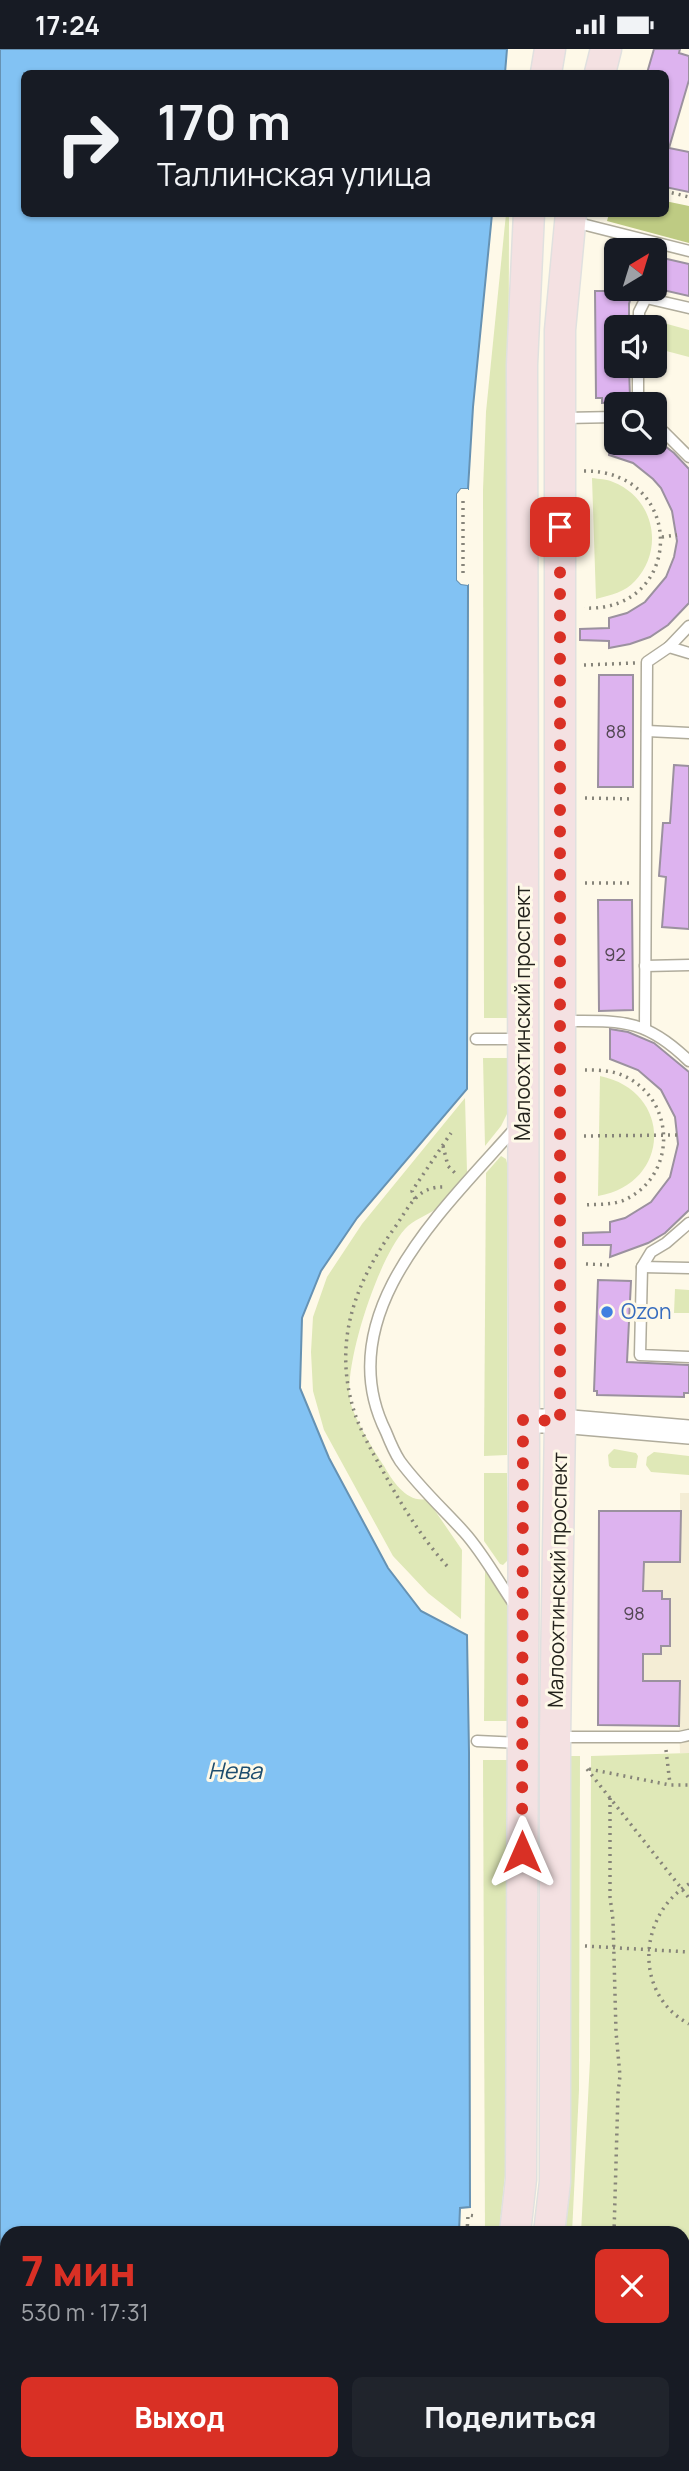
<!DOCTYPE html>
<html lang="ru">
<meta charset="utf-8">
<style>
:root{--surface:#171b24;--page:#20242c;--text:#f1f3f6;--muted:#9ea1a6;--accent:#d93025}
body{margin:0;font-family:Manrope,sans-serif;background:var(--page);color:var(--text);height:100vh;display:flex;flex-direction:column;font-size:26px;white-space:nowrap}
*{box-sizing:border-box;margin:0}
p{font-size:23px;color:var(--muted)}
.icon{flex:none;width:38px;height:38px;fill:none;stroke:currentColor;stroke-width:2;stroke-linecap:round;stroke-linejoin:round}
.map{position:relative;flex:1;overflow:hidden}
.drawer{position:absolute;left:0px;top:2177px;width:690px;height:245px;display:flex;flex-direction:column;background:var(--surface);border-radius:21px 21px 0 0;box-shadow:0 2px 5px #0004}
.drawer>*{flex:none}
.top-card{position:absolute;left:21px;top:21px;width:648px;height:147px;border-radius:10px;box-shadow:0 2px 5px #0004;background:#171b24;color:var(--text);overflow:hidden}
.needle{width:46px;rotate:38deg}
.fabs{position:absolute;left:604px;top:189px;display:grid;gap:14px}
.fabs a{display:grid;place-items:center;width:63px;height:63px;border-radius:10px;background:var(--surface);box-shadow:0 2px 5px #0004;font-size:35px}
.pin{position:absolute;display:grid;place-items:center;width:60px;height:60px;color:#fff;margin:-30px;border-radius:14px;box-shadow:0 4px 10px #0006}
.me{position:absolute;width:77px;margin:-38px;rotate:0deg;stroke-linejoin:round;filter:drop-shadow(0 0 5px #0008)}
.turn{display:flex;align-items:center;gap:24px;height:147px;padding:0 21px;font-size:32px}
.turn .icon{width:91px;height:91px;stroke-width:2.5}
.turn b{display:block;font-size:49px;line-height:60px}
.round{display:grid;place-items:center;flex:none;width:74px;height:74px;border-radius:10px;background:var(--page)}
.headline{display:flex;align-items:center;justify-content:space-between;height:119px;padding:0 21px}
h1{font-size:42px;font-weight:800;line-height:52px;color:var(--accent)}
.primary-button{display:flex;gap:14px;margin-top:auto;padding:14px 21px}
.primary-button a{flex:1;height:80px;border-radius:10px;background:var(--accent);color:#fff;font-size:28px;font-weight:800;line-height:80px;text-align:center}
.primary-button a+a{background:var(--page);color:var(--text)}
.status{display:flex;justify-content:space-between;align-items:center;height:49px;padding:0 35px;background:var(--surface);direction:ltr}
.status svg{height:19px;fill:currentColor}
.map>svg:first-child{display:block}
.built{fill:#f4edd5}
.green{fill:#dfe8b7}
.forest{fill:#becb83}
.water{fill:#82c2f3;stroke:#6692b3;stroke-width:2}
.pier{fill:#fef9e8}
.building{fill:#ddb3ef;stroke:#9b919f;stroke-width:2}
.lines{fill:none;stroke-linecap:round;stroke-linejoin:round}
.service-casing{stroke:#b0ac9c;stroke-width:13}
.tertiary-casing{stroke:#b0ac9c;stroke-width:26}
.primary-casing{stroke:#e0e0df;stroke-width:33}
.path{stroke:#868479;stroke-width:3.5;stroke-dasharray:2 5;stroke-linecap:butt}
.service{stroke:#fff;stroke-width:10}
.tertiary{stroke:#fff;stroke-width:23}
.primary{stroke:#f4e1e2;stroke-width:30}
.route{stroke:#d93025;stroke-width:12;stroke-dasharray:0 21.6}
.shop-dot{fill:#3f7fe0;stroke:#fef9e8;stroke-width:2.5}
.labels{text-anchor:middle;stroke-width:6;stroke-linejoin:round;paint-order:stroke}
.number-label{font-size:18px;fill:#524752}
.street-label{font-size:21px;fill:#24231d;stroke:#fef9e8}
.shop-label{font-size:21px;fill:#366cbe;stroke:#fef9e8;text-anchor:start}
.water-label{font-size:23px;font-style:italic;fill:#1d4d6e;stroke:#fef9e8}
</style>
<div class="status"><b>17:24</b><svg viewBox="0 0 49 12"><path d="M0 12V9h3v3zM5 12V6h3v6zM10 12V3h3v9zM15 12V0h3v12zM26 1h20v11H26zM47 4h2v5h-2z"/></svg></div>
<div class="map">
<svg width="689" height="2422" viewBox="0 0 689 2422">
<rect width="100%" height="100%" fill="#fef9e8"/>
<polygon class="built" points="680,1444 689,1444 689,1704 680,1704 679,1677 598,1676 599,1462 680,1462"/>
<g class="green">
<polygon points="509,164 507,969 484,969 483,441 486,363 506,165"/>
<polygon points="660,273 689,281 689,308 655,299"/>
<path d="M 592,429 C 599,430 607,430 613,433 C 654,449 665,500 635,532 C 625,543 611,546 596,550 Z"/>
<polygon points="483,1009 507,1009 507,1065 501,1077 485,1097"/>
<path d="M 600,1027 C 673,1042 672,1134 598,1147 Z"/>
<path d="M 465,1049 L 467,1123 C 457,1134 447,1151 436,1160 C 426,1167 413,1171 405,1180 C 379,1208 344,1313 350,1351 C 353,1368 374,1402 384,1417 C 393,1433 407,1454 427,1450 L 462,1501 L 461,1570 L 428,1544 L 393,1507 L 324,1381 L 313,1342 L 311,1303 L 313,1268 L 327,1228 L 362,1175 Z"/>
<polygon points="501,1107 506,1110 507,1114 507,1406 484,1407 486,1124"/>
<polygon points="675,1240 689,1241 689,1264 674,1264"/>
<polygon points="614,1400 636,1404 638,1407 636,1419 612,1419 609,1417 608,1406"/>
<polygon points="654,1403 689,1407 689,1426 651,1423 646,1416 647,1408"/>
<polygon points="484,1424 507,1424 508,1511 503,1516 500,1515 484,1492"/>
<polygon points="485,1522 508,1557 507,1672 484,1672"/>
<polygon points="689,1704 689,2422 569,2422 570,2415 682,2415 682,2184 581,2184 590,2011 591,1707"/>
<polygon points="571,1707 580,1707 579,2041 572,2184 560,2184"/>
<polygon points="483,1711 508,1711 507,2047 505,2127 499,2184 485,2184"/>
</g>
<polygon class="forest" points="665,152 689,157 689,194 607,172 609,165 665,164"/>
<polygon class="water" points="0,0 507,0 505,24 24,24 24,164 492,165 473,358 468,440 461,440 457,445 457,531 461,535 468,536 467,1040 357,1169 321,1222 302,1269 300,1339 329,1409 388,1519 421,1562 467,1586 469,1703 470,2158 460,2159 459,2184 7,2184 7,2415 442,2415 440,2422 0,2422"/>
<polygon class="pier" points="461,440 468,440 468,444 460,446 461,530 468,532 468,536 461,535 457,531 457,445"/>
<g class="building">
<polygon points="654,0 680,0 679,4 689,7 689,31 669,99 689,103 689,143 665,138 665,24 647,24"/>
<polygon points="654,207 689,215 689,247 654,239"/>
<polygon points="609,240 633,240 629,255 629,278 616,278 616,317 629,317 630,349 625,349 625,353 602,354 602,349 596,349 595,242 608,242"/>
<polygon points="609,394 661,394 674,404 689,420 689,554 668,576 650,588 630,595 609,599 609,592 580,591 580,580 609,579 609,569 627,564 645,553 666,528 674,508 677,492 672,462 661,439 653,430 633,414 609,406"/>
<polygon points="599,626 633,626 633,738 598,738"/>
<polygon points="674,716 689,717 689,880 662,878 666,828 659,827 663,774 670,774"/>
<polygon points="598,851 632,851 633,961 599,962"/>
<polygon points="610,980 628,983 654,994 689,1023 689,1161 665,1184 648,1194 610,1208 611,1196 583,1196 583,1184 610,1183 610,1173 625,1169 651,1153 670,1128 678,1095 675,1068 661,1041 638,1021 610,1010"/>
<polygon points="598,1231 631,1232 627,1313 689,1316 689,1344 684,1344 684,1348 597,1346 597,1342 594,1342"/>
<polygon points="599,1462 681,1462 680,1513 644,1513 643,1542 662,1542 662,1550 670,1550 670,1597 661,1597 661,1605 643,1605 643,1632 680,1632 679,1677 598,1676"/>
</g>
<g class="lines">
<defs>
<g id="service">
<polyline points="574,173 689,202"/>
<polyline points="639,278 639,263 646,249 689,259"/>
<polyline points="638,355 638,317"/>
<polyline points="564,369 616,368"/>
<polyline points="654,377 664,383 689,408"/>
<polyline points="669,598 689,604"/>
<polyline points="647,682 689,684"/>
<polyline points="645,917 689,916"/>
<path d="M 561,972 C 620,972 644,968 689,1012"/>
<polyline points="645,980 647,613 669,598 689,577"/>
<polyline points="476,990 521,990"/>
<polyline points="689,1174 666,1194 651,1203 642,1218 640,1306 689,1308"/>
<polyline points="642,1218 689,1219"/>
<path d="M 516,1558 C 499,1534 484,1505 464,1483 C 443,1460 419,1438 400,1412 C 394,1403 390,1393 386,1383 C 327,1265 446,1158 517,1077"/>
<polyline points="559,1688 680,1688 689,1686"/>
<polyline points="477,1692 518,1694"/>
</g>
<polyline id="tertiary" points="523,1372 560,1372 689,1383"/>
<g id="primary">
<polyline points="546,24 550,0"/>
<polyline points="600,24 606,0"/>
<polyline points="515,2184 521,2130 524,1417 522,316 529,164"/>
<polyline points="549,2184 555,2133 555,1688 560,1372 560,281 571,164"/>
<polyline points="478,2422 480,2415"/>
<polyline points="517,2422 518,2415"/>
</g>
</defs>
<use href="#service" class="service-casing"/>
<use href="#tertiary" class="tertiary-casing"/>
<use href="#primary" class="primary-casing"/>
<g class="path">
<polyline points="665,142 689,148"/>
<path d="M 584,422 C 687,421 685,564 584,559"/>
<polyline points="662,488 677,486"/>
<polyline points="463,524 463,452"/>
<polyline points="584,616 635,614"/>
<polyline points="585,749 634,750"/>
<polyline points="585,834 633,834"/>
<path d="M 585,1021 C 597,1021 610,1021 622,1026 C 677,1049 678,1129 622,1152 C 610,1156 597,1155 585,1156"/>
<polyline points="584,1087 677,1086"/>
<polyline points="443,1097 448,1117 457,1126"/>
<polyline points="415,1150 412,1142 451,1084"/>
<polyline points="586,1215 610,1216"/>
<path d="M 447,1517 C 422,1489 402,1457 384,1424 C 373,1404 361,1384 354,1362 C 333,1294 354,1236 393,1181 C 409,1159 416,1136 447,1138"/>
<polyline points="666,1701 670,1735"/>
<polyline points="587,1720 689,1849"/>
<polyline points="589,1720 670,1736 689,1736"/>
<polyline points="610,1749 610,1848 613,1871 616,1983 620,2027 618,2044 614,2184"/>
<path d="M 689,1835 C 638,1866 633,1945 689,1975"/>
<polyline points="585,1897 689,1903"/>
<polyline points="467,2184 468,2166 476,2167"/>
<polyline points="682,2228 689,2229"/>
<polyline points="682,2251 689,2248"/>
<polyline points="682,2343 689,2281"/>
<polyline points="606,2422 606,2415"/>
<polyline points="674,2422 675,2415"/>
</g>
<use href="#service" class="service"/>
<use href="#tertiary" class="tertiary"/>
<use href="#primary" class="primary"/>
</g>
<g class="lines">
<polyline class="route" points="522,1803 523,1371 560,1372 560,478"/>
</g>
<circle class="shop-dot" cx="607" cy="1263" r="7"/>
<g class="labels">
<g class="number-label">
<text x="616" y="689">88</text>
<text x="615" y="912">92</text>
<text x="634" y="1571">98</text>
</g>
<g class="street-label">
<text transform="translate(523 964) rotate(-90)" y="7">Малоохтинский проспект</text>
<text transform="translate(558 1531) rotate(-89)" y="7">Малоохтинский проспект</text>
</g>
<g class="shop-label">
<text x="621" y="1270">Ozon</text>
</g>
<g class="water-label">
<text x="235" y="1730">Нева</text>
</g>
</g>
</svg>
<div class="fabs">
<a><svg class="needle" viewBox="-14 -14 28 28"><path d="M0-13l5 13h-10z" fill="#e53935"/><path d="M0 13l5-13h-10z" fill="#9ea1a6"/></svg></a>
<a><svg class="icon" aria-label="sound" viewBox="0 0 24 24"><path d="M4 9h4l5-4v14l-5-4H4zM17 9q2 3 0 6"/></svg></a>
<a><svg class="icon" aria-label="search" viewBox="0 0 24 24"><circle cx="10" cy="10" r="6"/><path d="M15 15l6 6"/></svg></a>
</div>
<div class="pin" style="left:560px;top:478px;background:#d93025"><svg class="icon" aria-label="arrive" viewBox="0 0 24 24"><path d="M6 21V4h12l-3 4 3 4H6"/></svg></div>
<svg class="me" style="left:522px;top:1803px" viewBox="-20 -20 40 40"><path d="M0-17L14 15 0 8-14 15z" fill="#d93025" stroke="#fff" stroke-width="4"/></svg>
<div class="top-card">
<div class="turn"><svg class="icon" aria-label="right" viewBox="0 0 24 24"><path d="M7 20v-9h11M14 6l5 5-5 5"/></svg><div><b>170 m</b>Таллинская улица</div></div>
</div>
<section class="drawer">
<div class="headline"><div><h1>7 мин</h1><p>530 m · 17:31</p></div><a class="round" style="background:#d93025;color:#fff"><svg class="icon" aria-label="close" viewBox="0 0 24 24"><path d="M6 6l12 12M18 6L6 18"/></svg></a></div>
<div class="primary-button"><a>Выход</a><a>Поделиться</a></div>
</section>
</div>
